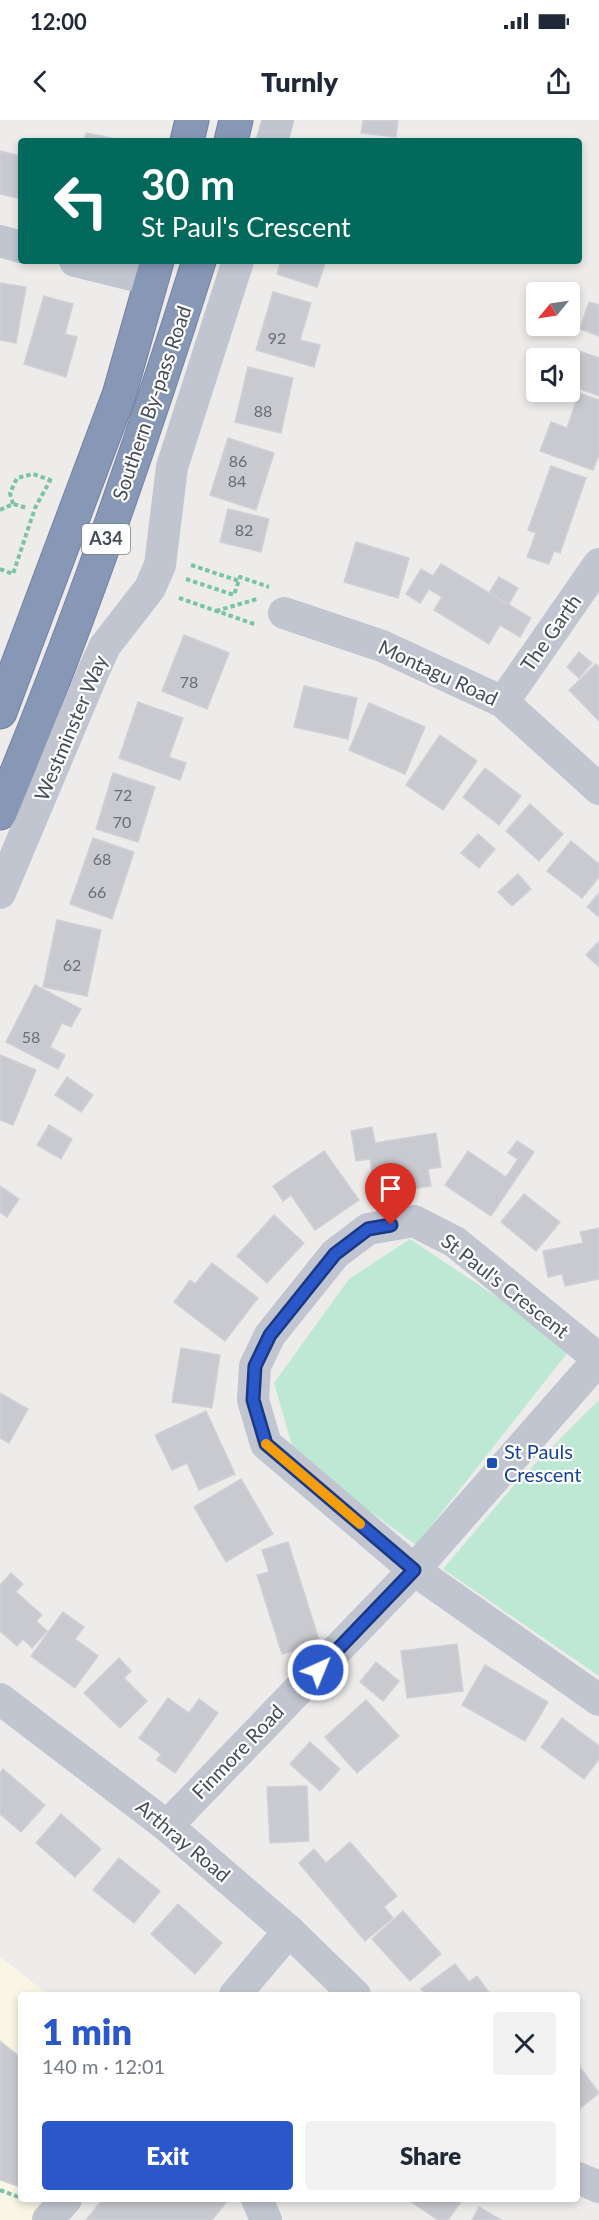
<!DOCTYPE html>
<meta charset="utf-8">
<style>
:root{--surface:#fff;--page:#f2f2f3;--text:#1f2937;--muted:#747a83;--accent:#2a58c9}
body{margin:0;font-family:Lato,sans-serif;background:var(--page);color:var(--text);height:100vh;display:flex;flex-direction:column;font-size:22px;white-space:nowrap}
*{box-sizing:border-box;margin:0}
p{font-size:20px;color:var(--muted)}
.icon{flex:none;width:33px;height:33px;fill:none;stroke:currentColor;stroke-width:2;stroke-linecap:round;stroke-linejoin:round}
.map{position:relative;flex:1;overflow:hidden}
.side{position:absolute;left:18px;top:1872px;width:562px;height:210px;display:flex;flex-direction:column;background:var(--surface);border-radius:6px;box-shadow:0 3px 9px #0003}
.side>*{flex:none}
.hud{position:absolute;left:18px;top:18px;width:564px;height:126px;border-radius:6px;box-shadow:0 3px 9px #0003;background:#00695c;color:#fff;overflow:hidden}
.needle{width:39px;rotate:240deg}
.buttons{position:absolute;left:526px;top:162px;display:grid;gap:12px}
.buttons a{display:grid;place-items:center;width:54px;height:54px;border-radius:6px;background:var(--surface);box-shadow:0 3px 9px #0003;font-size:30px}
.pin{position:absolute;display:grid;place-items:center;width:51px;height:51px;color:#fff;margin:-62px -26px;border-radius:50% 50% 50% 0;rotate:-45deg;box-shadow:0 0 6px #0007}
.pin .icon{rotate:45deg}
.me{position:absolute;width:66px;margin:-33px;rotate:44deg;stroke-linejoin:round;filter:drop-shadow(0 0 4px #0008)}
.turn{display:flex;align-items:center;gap:21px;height:126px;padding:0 24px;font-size:27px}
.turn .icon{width:78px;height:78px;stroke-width:2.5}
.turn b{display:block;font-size:42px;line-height:51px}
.round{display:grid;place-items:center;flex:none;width:63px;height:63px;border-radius:6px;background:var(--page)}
.summary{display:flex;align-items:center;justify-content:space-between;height:102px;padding:0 24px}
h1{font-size:36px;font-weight:800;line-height:45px;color:var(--accent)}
.action{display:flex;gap:12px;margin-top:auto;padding:12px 24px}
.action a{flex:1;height:69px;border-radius:6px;background:var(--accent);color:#fff;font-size:24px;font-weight:800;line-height:69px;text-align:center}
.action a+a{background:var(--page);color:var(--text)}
.status{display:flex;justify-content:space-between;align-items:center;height:42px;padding:0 30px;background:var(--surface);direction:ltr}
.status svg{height:16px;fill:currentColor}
header{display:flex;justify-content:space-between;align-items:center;height:78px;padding:0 24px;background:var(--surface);font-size:27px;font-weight:800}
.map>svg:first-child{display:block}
.commercial{fill:#f9f6e5}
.green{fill:#bde9d4}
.building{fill:#c9cad0;stroke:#d0d1d7;stroke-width:1.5}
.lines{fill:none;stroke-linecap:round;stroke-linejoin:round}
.highway-casing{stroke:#7382a2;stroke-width:35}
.path{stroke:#79c3a9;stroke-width:4;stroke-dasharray:4.5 3;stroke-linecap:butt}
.minor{stroke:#c0c5d0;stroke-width:32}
.highway{stroke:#8797b6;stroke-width:33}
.route-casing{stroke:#1b3983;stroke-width:15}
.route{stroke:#2a58c9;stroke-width:10}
.slow{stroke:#f59e0b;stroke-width:10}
.transit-dot{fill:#1a4fb4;stroke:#fff;stroke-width:2}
.labels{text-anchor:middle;stroke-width:4.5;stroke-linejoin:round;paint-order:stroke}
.number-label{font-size:16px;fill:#676c75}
.shield{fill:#fff;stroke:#7e8289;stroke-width:1.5}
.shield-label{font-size:18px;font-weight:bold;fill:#464c57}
.street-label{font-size:20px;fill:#464c57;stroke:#fff}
.transit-label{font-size:20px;fill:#164399;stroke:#fff;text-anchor:start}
</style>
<div class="status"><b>12:00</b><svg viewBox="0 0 49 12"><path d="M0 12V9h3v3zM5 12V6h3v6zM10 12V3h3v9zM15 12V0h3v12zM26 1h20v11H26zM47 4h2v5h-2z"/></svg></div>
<header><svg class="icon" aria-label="back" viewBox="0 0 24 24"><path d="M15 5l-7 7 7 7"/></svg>Turnly<svg class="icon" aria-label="share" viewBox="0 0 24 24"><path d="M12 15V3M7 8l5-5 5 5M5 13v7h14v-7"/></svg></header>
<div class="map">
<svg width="599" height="2100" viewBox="0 0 599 2100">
<rect width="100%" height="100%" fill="#eeeceb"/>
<polygon class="commercial" points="0,1837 49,1875 21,1875 21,2079 50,2079 32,2100 0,2100"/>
<g class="green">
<polygon points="410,1119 572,1227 416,1425 295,1336 274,1263 349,1159"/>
<polygon points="599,1280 599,1556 443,1449 515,1364"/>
</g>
<g class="building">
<polygon points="363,0 398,0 396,17 361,13"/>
<polygon points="86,13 122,20 122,21 84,21"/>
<polygon points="0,31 21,36 21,79 0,74"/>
<polygon points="281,141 326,141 317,167 277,154"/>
<polygon points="0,163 26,167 16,223 0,220"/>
<polygon points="273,172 311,183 300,220 320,225 314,247 256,230"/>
<polygon points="44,176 73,184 65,214 77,217 66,257 24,244"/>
<polygon points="589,182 599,185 599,216 580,209"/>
<polygon points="579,231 599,238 599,276 570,265 570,255"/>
<polygon points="248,247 293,258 281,313 235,302"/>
<polygon points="579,273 599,280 599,334 593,350 540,331 551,302 567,308"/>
<polygon points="228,318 274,333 256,390 210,375"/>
<polygon points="551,346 586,358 560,433 554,431 549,444 527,437 536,413 528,410"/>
<polygon points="228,389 269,399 261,432 220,422"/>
<polygon points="356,422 409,438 398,478 344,462"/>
<polygon points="441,444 531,498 520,517 500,505 489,524 434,490 442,477 429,469 420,483 406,474 421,449 433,456"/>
<polygon points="499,457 518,468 509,484 489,473"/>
<polygon points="184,515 229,533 207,589 162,571"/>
<polygon points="579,532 592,543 579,558 567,547"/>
<polygon points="596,544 599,548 599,601 569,570"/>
<polygon points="304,566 357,578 348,619 294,607"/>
<polygon points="138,582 183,598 169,637 186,643 180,660 119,638"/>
<polygon points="369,583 425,607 405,654 349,630"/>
<polygon points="440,615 477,641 443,690 406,665"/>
<polygon points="485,648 521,676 499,705 463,677"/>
<polygon points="113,653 155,667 138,722 96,709"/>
<polygon points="530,684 563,714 539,741 506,711"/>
<polygon points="478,714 495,729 479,748 461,733"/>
<polygon points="93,718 134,732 112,799 70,784"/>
<polygon points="571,721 599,744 599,757 582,778 547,751"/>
<polygon points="518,754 531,769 512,786 498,772"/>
<polygon points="599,773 599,797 587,787"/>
<polygon points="57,800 101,810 87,876 43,867"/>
<polygon points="599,821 599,847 586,835"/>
<polygon points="35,865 81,889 71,907 62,903 50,927 65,935 58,949 6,922"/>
<polygon points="0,935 36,950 13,1005 0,1000"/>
<polygon points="67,957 93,975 81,992 55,975"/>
<polygon points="49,1005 72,1019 61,1039 37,1025"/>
<polygon points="372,1007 375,1023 436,1013 441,1047 428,1049 431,1066 376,1075 370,1039 356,1041 351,1011"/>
<polygon points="517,1021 534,1032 491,1096 445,1065 468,1031 506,1057 518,1039 508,1033"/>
<polygon points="324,1031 359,1080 315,1110 291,1075 283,1081 273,1066"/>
<polygon points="0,1066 19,1079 7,1097 0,1092"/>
<polygon points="524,1074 560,1102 536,1131 501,1102"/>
<polygon points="274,1095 304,1123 267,1163 237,1136"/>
<polygon points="599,1108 599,1159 565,1166 562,1154 548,1157 543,1131 583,1123 580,1112"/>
<polygon points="212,1143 258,1178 225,1221 174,1182 190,1160 195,1164"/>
<polygon points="181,1228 220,1235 212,1288 172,1282"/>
<polygon points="0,1273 28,1289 9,1323 0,1318"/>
<polygon points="206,1291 235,1354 199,1370 187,1343 172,1350 155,1315"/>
<polygon points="241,1359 273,1414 226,1442 194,1387"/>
<polygon points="288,1422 320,1523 282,1534 257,1455 269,1452 262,1430"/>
<polygon points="11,1453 23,1464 16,1472 42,1495 36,1501 47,1511 32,1528 23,1519 17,1526 0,1511 0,1465"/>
<polygon points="63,1492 84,1507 75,1519 98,1536 75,1568 31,1536"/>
<polygon points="457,1524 463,1571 407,1578 401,1531"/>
<polygon points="119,1538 131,1551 124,1558 147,1581 120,1608 84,1573"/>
<polygon points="376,1542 399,1561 383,1581 360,1562"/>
<polygon points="485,1545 548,1582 525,1621 462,1585"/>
<polygon points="168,1578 189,1593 199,1579 218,1593 175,1653 157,1640 161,1634 139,1618"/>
<polygon points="366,1580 399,1616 357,1653 325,1617"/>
<polygon points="562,1598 599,1626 599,1639 584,1659 541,1627"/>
<polygon points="310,1622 340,1649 320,1671 290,1644"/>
<polygon points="3,1649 45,1685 21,1712 0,1694 0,1653"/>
<polygon points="307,1666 309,1721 270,1723 267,1667"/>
<polygon points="61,1694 101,1729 75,1757 36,1723"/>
<polygon points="350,1722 397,1776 384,1787 393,1798 365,1821 299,1743 314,1729 326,1743"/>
<polygon points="119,1738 160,1771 134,1803 93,1770"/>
<polygon points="178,1784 222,1823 195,1854 151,1814"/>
<polygon points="403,1791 441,1834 410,1861 372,1819"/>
<polygon points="455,1844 469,1862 477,1856 491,1875 426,1875 421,1869"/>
<polygon points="0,1921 21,1938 21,2067 0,2060"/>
<polygon points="580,1947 599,1973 578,1990 578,1949"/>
<polygon points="103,2079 229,2079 212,2100 86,2100"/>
<polygon points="407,2079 463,2079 448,2100 438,2100"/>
<polygon points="479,2087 501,2100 472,2100"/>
</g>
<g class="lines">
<defs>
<g id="highway">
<polyline points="187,21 192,0"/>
<polyline points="231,21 236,0"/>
<polyline points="0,592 119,275 157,141"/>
<path d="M 0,693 C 76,512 140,328 199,141"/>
</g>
</defs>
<use href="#highway" class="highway-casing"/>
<g class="path">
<polyline points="13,384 10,373 17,358 33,354 50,360"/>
<polyline points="0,390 13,384 27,388"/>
<polyline points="191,445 239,461"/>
<polyline points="0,449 13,454 35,388 52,357"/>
<polyline points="186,459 234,475 240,457 269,467"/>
<polyline points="179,478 257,505"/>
<polyline points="216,491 257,479"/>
<polyline points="0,2070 21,2078"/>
</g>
<g class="minor">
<polyline points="272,21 278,0"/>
<polyline points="0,121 21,127"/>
<polyline points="75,141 152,160"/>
<polyline points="284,493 382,526 503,582 599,669"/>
<polyline points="503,582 599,444"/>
<polyline points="0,773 94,550 105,526 150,468 160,445 172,347 238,141"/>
<polyline points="599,1239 455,1122 414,1101 368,1109 335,1134 270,1215 255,1246 253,1280 266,1324 414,1450 599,1580"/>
<polyline points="0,1579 167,1706 289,1811 355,1875"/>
<polyline points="167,1706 414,1450 599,1239"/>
<polyline points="235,1875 289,1811"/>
<polyline points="578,2058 599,2067"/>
<polyline points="257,2079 266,2100"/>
<polyline points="48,2100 66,2079"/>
</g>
<use href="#highway" class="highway"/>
</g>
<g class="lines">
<defs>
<polyline id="route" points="318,1550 414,1450 266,1324 253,1280 255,1246 270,1215 335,1134 368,1109 391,1105"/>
</defs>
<use href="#route" class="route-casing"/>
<use href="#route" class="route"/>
<polyline class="slow" points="266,1324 360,1404"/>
</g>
<rect class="transit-dot" x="486" y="1337" width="12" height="12" rx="3"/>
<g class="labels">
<g class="number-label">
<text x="277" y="224">92</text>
<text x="263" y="297">88</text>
<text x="238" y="347">86</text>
<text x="237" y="367">84</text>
<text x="244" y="416">82</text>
<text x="189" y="568">78</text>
<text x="123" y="681">72</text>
<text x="122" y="708">70</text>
<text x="102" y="745">68</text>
<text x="97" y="778">66</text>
<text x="72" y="851">62</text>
<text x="31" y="923">58</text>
</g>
<rect class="shield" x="82" y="404" width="48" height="30" rx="4.5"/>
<g class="shield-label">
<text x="106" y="425">A34</text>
</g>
<g class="street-label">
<text transform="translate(152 283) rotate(-71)" y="7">Southern By-pass Road</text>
<text transform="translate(551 513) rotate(-55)" y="7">The Garth</text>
<text transform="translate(438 553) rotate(25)" y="7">Montagu Road</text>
<text transform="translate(71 608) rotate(-67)" y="7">Westminster Way</text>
<text transform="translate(505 1166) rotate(38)" y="7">St Paul's Crescent</text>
<text transform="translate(238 1632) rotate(-46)" y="7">Finmore Road</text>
<text transform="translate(183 1721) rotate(40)" y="7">Arthray Road</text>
</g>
<g class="transit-label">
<text x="504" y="1339">St Pauls<tspan x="504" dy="23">Crescent</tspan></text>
</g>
</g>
</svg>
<div class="buttons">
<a><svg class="needle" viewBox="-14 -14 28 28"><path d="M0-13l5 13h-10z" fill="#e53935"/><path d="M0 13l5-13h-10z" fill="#747a83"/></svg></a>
<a><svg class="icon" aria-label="sound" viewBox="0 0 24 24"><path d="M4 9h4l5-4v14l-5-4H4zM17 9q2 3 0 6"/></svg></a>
</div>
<div class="pin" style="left:391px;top:1105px;background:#d93025"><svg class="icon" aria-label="arrive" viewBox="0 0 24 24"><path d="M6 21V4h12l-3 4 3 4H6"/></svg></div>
<svg class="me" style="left:318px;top:1550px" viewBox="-20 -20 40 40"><circle r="17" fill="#2a58c9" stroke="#fff" stroke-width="3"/><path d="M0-11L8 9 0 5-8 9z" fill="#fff"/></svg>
<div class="hud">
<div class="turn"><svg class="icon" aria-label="left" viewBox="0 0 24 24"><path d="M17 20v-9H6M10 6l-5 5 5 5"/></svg><div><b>30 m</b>St Paul's Crescent</div></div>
</div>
<section class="side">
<div class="summary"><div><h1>1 min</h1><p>140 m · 12:01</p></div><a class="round"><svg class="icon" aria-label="close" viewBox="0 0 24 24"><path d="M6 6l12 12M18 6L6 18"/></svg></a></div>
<div class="action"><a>Exit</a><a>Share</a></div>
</section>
</div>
